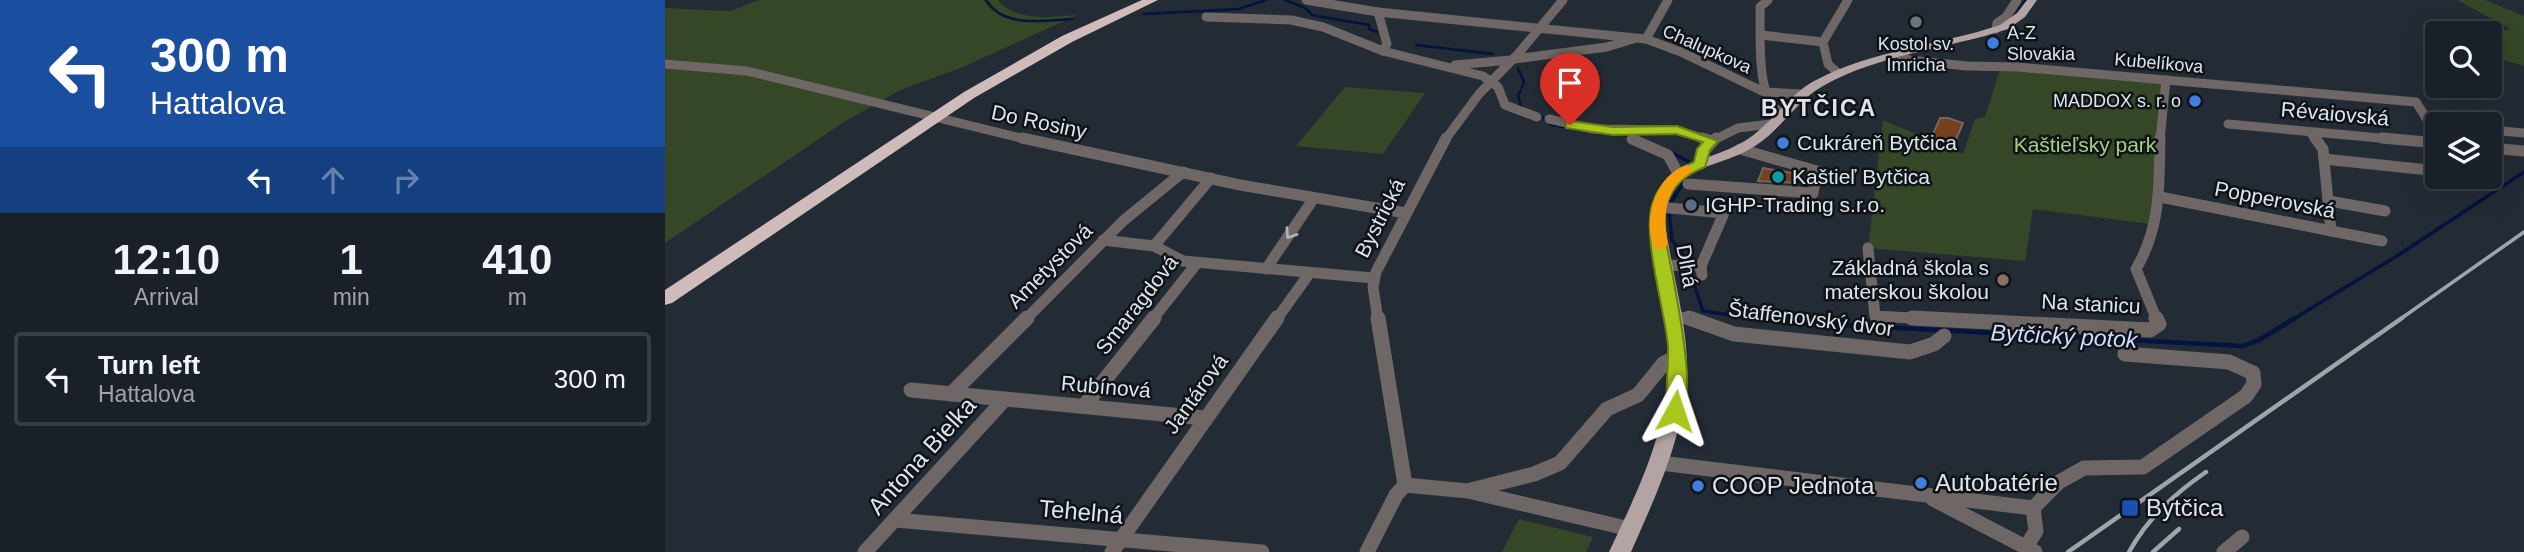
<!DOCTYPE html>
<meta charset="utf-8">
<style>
:root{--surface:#1a2028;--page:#272d34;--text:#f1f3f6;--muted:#9fa3a8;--line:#383e45}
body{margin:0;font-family:Helvetica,sans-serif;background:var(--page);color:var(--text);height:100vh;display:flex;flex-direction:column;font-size:26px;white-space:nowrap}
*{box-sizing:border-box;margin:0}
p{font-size:23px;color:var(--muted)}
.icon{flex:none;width:38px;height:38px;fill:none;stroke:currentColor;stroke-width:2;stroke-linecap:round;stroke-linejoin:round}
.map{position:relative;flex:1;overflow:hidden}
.panel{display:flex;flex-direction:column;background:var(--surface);width:665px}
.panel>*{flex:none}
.banner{background:#1a4fa0;color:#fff;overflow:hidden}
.controls{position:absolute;left:1760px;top:21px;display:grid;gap:14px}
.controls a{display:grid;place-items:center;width:77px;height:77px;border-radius:7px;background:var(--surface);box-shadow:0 7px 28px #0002,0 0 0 2px var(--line);font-size:35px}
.pin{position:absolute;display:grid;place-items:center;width:60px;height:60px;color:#fff;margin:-72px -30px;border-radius:50% 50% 50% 0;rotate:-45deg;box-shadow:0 0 7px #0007}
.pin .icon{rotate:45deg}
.me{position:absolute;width:77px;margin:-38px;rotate:5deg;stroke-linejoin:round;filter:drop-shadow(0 0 5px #0008)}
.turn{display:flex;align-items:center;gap:24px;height:147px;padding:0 35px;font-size:32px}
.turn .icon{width:91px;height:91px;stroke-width:2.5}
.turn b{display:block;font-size:49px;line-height:60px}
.lanes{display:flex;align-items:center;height:66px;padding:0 35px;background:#0003;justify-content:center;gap:35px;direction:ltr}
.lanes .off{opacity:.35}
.eta{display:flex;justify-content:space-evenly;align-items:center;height:119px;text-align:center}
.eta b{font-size:42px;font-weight:700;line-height:49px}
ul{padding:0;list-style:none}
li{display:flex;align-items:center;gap:21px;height:94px;margin:0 14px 10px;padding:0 21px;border:4px solid var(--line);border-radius:7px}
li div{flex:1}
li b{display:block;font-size:26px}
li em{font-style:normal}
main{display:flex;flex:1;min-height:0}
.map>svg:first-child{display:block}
.green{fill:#354726}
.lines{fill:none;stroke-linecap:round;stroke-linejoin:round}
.stream-far2{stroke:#04133f;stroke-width:2.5}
.stream-far1{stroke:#04133f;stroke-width:3.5}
.stream{stroke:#04133f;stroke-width:4.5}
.building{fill:#76421e;stroke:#74665e;stroke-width:2}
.minor-far2{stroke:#6e6766;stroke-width:9}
.minor-far1{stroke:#6e6766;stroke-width:11}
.minor{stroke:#6e6766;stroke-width:15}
.major{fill:#b3a3a3;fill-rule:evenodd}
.highway{fill:#cebbba;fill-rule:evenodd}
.rail-far1{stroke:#9ea4ac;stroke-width:3.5}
.rail{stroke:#9ea4ac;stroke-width:4.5}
.oneway{stroke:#b2b2b6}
.route{fill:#a8c71c;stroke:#6d8112;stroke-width:2}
.slow{fill:#f59e0b}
.worship-dot{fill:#6b7280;stroke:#0f1317;stroke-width:2.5}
.shop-dot{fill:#3f7fe0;stroke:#0f1317;stroke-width:2.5}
.culture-dot{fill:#0f9aa8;stroke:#0f1317;stroke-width:2.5}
.service-dot{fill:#5c6f8a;stroke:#0f1317;stroke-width:2.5}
.education-dot{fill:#8d6e63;stroke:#0f1317;stroke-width:2.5}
.transit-dot{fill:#1a4fb4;stroke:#0f1317;stroke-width:2.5}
.labels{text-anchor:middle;stroke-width:5;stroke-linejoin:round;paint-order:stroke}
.far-poi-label{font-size:18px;fill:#dfe4eb;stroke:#0f1317;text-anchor:start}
.far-street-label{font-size:18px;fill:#dfe4eb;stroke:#0f1317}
.street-label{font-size:21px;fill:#dfe4eb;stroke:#0f1317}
.poi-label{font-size:21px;fill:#dfe4eb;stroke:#0f1317;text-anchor:start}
.park-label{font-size:21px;fill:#a4d080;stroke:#0f1317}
.far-district-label{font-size:23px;font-weight:bold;letter-spacing:2px;fill:#dfe4eb;stroke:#0f1317}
.water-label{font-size:23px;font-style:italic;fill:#cedefd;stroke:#0f1317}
.near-street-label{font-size:24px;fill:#dfe4eb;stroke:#0f1317}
.near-poi-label{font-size:24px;fill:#dfe4eb;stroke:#0f1317;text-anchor:start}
</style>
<main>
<section class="panel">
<div class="banner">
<div class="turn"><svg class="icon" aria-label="left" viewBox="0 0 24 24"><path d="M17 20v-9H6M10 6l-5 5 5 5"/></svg><div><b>300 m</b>Hattalova</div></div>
<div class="lanes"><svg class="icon" aria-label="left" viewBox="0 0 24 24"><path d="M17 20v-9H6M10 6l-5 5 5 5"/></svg><svg class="icon off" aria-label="ahead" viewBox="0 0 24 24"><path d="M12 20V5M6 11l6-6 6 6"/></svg><svg class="icon off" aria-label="right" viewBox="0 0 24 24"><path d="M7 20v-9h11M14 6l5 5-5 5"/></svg></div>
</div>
<div class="eta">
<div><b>12:10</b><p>Arrival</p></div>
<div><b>1</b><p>min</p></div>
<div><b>410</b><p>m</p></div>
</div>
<ul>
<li><svg class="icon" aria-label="left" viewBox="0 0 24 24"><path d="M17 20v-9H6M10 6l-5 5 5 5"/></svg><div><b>Turn left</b><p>Hattalova</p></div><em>300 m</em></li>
</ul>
</section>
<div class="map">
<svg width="1859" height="552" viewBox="0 0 1859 552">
<rect width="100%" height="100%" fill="#232b35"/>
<g class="green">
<path d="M 94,0 L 333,0 C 350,22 386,17 412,15 L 298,67 L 235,90 L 179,122 L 0,243 L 0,8 L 66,11 Z"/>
<polygon points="1792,0 1820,0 1859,16 1859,66 1825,56 1825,33 1804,33 1808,29 1831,32 1846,29"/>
<polygon points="1335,69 1497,82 1490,142 1491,196 1485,224 1368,209 1360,261 1203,248 1218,120 1298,154 1310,119 1320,117"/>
<polygon points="680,87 760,93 718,154 631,146"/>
<polygon points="854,519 928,537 921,552 837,552"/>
</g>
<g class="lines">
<g class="stream-far2">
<path d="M 321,0 C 338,28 378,21 407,19"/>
<polyline points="620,0 640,8 647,15 704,25 704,29 712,32"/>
<polyline points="479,14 574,9 601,0"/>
<polyline points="1351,15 1361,0"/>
<polyline points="751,45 828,54"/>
<polyline points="853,68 859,82 857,87"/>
<polyline points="856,90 853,95 856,107"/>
<polyline points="873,114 887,125 914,130"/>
<polyline points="942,133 966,136"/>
</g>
<g class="stream-far1">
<polyline points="1006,152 1024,162"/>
<polyline points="1005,204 1022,177"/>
<polyline points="1004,212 1007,240 1020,257 1038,311 1100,320"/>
<polyline points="1627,320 1735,254 1859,172"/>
</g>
<polyline class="stream" points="1087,318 1117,322 1578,346 1594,340 1630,318"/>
</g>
<g class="building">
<polygon points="1275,118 1283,118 1298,123 1289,144 1266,139"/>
<polygon points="1098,168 1133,174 1130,183 1093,181"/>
</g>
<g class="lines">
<g class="minor-far2">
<polyline points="641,0 713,12 981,39 1016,52 1099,92 1137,94"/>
<path d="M 1103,0 L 1095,7 C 1096,33 1090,101 1116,112"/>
<polyline points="713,12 722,44 718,51"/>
<polyline points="541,17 626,20 658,27 718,51 818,76 833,87 840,105 872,117"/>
<polyline points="1331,29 1332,23 1341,17 1352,0"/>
<polyline points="1096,35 1158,42"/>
<polyline points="981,39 1003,0"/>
<polyline points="1236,56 1244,60 1302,66 1353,67 1751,102 1773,137"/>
<polyline points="849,59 942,47 968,39"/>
<polyline points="0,64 82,71 364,140"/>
<polyline points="790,65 846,60"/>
<polyline points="1173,73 1163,64 1158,42 1183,0"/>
<polyline points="884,119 928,129 1012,130 1043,140"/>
<polyline points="1563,124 1736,140"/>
<polyline points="1825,130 1859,133"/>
<polyline points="1645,132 1651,140"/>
<polyline points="780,140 814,94 853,54 898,0"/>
<polyline points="1049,140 1073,128 1106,124"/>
<polyline points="1495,140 1501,80"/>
</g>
<g class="minor-far1">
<polyline points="357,138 575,185 741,213"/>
<polyline points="1037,138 1047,141"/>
<polyline points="1650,138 1658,149 1666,231"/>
<polyline points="1717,138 1773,143"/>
<polyline points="967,139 1003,155 1014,175"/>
<polyline points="1825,148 1859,151"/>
<polyline points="1659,159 1773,171"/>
<polyline points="1035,164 1037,154 1051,138"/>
<polyline points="1023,184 1148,193 1152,171 1075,149"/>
<polyline points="1495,197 1717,241"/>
<polyline points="1664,201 1720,211"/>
<polyline points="994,207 1059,213 1036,266 1037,275"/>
<polyline points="438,240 489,246 518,261 708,278"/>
<polyline points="489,246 546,178"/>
<polyline points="1203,248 1210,316 1281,320"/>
<polyline points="999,265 1036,266"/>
<polyline points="601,269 649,198"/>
<polyline points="1008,316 1029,320"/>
<polyline points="360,320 458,221 518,172"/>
<polyline points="487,320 532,263"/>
<polyline points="611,320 644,274"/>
<polyline points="713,320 708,287 711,272 781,138"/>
<path d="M 1492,320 L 1471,269 C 1496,227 1494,185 1495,138"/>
</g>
<g class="minor">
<polyline points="713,318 740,485 803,491 965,529"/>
<polyline points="1024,318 1069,334 1245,352 1269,344 1279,336"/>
<polyline points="1247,318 1485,330 1494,324 1491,318"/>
<polyline points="246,390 539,418"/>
<polyline points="286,394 362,318"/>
<polyline points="419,406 489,318"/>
<polyline points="995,463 1368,508"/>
<polyline points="806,490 869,474 895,463 942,409 973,395 999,363 1012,357"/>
<polyline points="1268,499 1370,552"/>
<polyline points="230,520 597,552"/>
<polyline points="1361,547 1371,531 1368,508 1394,482 1419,468 1478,467 1581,396 1589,384 1588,373 1564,362 1460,354"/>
<polyline points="200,552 340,399"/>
<polyline points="447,552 612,318"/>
<polyline points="702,552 731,495 740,485"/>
<polyline points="1559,552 1577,537"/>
</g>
<path class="major" d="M 1362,0 L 1372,0 L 1360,17 L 1343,29 C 1282,49 1214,54 1158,86 C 1131,101 1116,130 1090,146 C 1049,172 1011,160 999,218 C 1005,261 1017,303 1021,346 C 1027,420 995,486 966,552 L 944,552 C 975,486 1008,421 1003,347 C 1001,303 989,261 985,218 C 998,158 1033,167 1078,142 C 1106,126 1122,95 1151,80 C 1208,50 1275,45 1335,25 L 1352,13 Z"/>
<polygon class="highway" points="477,0 493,0 407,42 309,98 7,303 0,305 0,290 299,92 397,36"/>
<polyline class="rail-far1" points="1734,320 1859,232"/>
<g class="rail">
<polyline points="1403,552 1737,318"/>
<path d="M 1464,552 C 1483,518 1509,494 1541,472"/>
<polyline points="1488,552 1514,529"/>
</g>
</g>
<defs><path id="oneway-chevron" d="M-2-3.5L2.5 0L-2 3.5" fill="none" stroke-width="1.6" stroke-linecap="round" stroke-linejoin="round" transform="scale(1.75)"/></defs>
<use class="oneway" href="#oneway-chevron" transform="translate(625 234) rotate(124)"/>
<path class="route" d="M 905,121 L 948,127 L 1012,126 L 1053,141 L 1045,150 L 1040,167 C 1022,174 1008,184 1002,202 C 995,225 1004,255 1008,277 C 1014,309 1020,341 1022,374 C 1022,386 1023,405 1016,416 L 1003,416 C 999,409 1004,360 1003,346 C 1000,310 976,234 988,202 C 995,182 1010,170 1029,162 L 1032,149 L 1038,142 L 1011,134 L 948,135 L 901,128 L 901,123 Z"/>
<path class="slow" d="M 1022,165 L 1029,169 C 1024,175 1017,178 1012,184 C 997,203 1000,224 1003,245 L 995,250 L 990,249 C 976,221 991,174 1022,165 Z"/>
<circle class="worship-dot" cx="1251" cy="22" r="7"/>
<g class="shop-dot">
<circle cx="1328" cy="43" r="7"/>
<circle cx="1530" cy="101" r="7"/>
<circle cx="1118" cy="143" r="7"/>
<circle cx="1256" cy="483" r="7"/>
<circle cx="1033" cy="486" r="7"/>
</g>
<circle class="culture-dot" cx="1113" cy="177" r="7"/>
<circle class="service-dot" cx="1026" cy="205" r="7"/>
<circle class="education-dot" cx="1338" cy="280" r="7"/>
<rect class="transit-dot" x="1456" y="499" width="18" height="18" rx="3.5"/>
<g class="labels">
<g class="far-poi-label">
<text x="1342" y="39">A-Z<tspan x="1342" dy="21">Slovakia</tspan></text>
<text x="1251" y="50" text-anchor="middle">Kostol sv.<tspan x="1251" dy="21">Imricha</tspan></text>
<text x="1516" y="107" text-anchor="end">MADDOX s. r. o</text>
</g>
<g class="far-street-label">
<text transform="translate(1042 49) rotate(24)" y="6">Chalupkova</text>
<text transform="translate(1494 63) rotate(5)" y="6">Kubelíkova</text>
</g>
<g class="street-label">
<text transform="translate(1670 114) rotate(5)" y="7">Révaiovská</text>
<text transform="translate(374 122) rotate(12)" y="7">Do Rosiny</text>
<text transform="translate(1610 200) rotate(11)" y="7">Popperovská</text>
<text transform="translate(715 218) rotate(-63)" y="7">Bystrická</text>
<text transform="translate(385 266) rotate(-45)" y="7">Ametystová</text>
<text transform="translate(1022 266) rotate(80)" y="7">Dlhá</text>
<text transform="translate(1426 304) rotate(3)" y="7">Na stanicu</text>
<text transform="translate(472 305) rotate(-52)" y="7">Smaragdová</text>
<text transform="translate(1146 319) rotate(7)" y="7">Štaffenovský dvor</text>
<text transform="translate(441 387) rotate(5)" y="7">Rubínová</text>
<text transform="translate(531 394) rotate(-54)" y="7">Jantárová</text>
</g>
<g class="poi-label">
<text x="1132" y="150">Cukráreň Bytčica</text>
<text x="1127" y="184">Kaštieľ Bytčica</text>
<text x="1040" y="212">IGHP-Trading s.r.o.</text>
<text x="1324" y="275" text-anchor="end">Základná škola s<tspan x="1324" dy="24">materskou školou</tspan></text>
</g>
<g class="park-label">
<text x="1420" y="152">Kaštieľsky park</text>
</g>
<g class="far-district-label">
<text x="1154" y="116">BYTČICA</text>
</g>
<g class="water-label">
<text transform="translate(1399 336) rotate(3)" y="8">Bytčický potok</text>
</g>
<g class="near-street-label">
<text transform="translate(257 456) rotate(-48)" y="8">Antona Bielka</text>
<text transform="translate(416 512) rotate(5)" y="8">Tehelná</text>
</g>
<g class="near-poi-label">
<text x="1270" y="491">Autobatérie</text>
<text x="1047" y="494">COOP Jednota</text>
<text x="1481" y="516">Bytčica</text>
</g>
</g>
</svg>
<div class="controls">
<a><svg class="icon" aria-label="search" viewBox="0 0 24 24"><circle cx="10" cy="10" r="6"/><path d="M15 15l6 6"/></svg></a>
<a><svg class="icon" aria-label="layers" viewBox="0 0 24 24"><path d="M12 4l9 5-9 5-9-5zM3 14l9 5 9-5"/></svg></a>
</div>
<div class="pin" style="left:905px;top:125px;background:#d93025"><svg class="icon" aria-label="arrive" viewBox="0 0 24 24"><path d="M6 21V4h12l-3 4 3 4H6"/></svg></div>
<svg class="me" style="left:1010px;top:411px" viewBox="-20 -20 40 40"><path d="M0-17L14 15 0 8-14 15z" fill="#a8c71c" stroke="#fff" stroke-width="4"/></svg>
</div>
</main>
